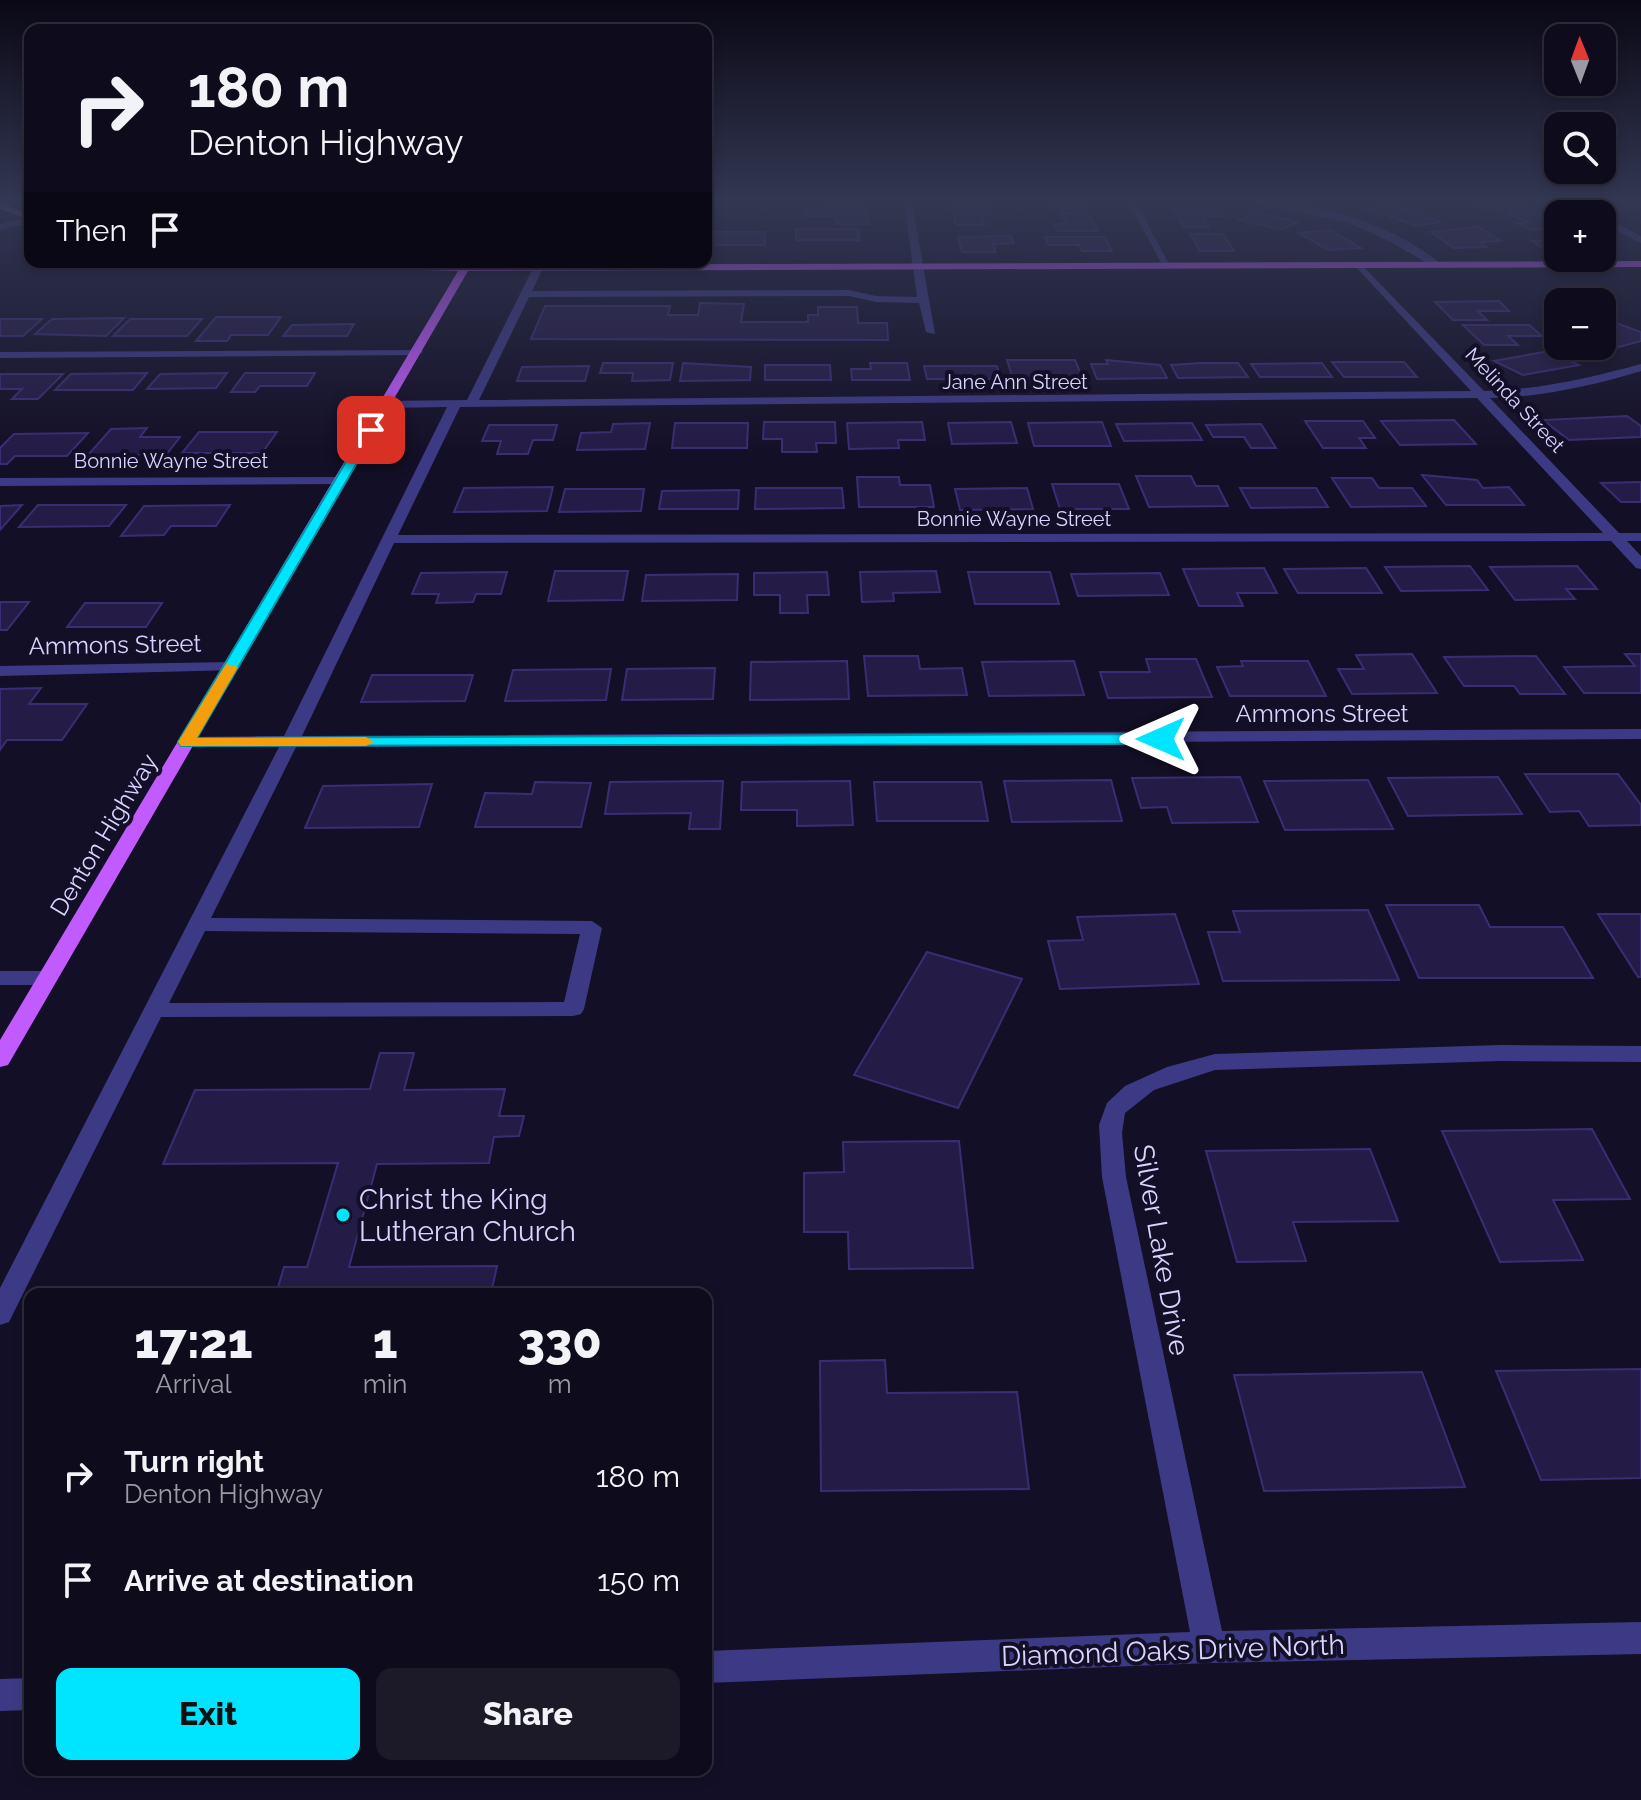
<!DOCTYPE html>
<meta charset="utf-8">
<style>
:root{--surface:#0e0b1c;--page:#1c1929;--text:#f1f3f6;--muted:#9b9ba3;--line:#2e2b3b;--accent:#00e5ff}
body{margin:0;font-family:Raleway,sans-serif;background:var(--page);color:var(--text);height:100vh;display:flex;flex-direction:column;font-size:30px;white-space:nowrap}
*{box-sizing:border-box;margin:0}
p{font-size:26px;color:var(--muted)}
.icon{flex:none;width:44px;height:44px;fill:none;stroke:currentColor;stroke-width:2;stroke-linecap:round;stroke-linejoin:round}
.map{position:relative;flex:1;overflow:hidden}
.side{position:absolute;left:24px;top:1288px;width:688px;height:488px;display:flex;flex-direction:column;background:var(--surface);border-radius:16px;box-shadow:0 4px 12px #0003,0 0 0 2px var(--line)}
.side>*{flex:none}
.hud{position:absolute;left:24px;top:24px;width:688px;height:244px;border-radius:16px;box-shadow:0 4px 12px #0003,0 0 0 2px var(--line);background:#0e0b1c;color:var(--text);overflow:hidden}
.needle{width:52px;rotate:359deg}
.buttons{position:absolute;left:1544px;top:24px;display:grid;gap:16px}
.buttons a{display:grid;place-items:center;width:72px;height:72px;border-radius:16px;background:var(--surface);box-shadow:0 4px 12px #0003,0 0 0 2px var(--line);font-size:40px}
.pin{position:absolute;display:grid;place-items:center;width:68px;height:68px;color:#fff;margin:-34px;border-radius:16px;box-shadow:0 4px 12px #0006}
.me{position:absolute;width:88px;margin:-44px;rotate:270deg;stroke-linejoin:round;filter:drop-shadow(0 0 6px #0008)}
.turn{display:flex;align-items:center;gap:28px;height:168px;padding:0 32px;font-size:36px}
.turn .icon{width:104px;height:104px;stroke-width:2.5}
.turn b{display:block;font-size:56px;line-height:68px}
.then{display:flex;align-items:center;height:76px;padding:0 32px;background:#0003;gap:16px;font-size:30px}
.eta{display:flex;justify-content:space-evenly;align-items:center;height:136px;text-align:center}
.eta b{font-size:48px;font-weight:800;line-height:56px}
.button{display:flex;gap:16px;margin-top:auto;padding:16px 32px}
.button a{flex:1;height:92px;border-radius:16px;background:var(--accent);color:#111;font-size:32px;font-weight:800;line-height:92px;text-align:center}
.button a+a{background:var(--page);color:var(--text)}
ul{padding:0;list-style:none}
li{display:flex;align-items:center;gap:24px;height:104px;padding:0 32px}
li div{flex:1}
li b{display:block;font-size:30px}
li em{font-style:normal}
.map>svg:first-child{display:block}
.building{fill:#241b47;stroke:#3b2d73;stroke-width:2}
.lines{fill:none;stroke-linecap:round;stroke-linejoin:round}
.minor{fill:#3d3a85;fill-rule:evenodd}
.major{fill:#c25bff;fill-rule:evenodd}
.route{fill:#00e5ff;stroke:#0095a6;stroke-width:2}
.slow{fill:#f59e0b}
.poi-dot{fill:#00e5ff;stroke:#130f26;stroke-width:3}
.labels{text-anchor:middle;stroke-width:8;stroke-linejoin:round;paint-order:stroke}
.far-street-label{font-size:20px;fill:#d9d4ff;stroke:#130f26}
.street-label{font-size:24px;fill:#d9d4ff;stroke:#130f26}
.near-poi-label{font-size:28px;fill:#d9d4ff;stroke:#130f26;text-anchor:start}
.near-street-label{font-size:28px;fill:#d9d4ff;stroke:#130f26}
</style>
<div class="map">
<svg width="1641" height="1800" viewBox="0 0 1641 1800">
<rect width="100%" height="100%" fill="#130f26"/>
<g class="building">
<polygon points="827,202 864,202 864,205 828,206"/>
<polygon points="1048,202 1083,202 1088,212 1053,212"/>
<polygon points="1469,202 1510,202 1531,209 1502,213"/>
<polygon points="1601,202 1641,202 1641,207 1620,209"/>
<polygon points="1392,205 1441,222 1417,226 1367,209"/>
<polygon points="951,207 989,207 992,215 980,215 984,225 956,225"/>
<polygon points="805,208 866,208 868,224 837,224 836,216 805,216"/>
<polygon points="1172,208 1218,208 1224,216 1202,216 1209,227 1184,227"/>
<polygon points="1533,212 1558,223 1558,228 1532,230 1517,223 1528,222 1509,214"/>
<polygon points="1088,213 1098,231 1057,231 1054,224 1067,224 1062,214"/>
<polygon points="1257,213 1299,222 1282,229 1239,220"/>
<polygon points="1479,227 1501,241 1480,242 1487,247 1454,248 1431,232"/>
<polygon points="796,229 858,229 860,240 796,240"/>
<polygon points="1331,230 1361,248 1328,250 1299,233"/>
<rect x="706" y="232" width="59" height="13"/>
<polygon points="1190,234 1223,234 1234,251 1200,251"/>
<polygon points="1011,236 1014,243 993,244 996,252 962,252 958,237"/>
<polygon points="1045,237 1105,237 1112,251 1082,251 1079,245 1049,245"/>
<polygon points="1558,240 1558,247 1541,247 1532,241"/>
<polygon points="1499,301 1509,311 1478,311 1487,320 1453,320 1435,302"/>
<polygon points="700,303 744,304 741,322 808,322 808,315 818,315 818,307 857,307 858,323 887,323 888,340 531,339 545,306 670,306 668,315 698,315"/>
<polygon points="216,317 281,317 268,335 231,335 227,341 196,341"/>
<polygon points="124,318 106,336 35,334 52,319"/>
<polygon points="1602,318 1641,332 1641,341 1619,347 1602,341"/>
<polygon points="0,319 42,319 23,336 0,336"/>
<polygon points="130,319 202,319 187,336 113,336"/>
<polygon points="354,324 347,336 283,336 292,325"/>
<polygon points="1463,325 1529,325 1542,336 1508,336 1518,345 1484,345"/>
<polygon points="1549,351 1579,365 1523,375 1494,361"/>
<polygon points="1007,360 1075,360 1083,379 1013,379"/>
<polygon points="1106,360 1160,365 1167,378 1097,379 1091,364 1108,364"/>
<polygon points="1332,362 1404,362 1417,377 1344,377"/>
<polygon points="603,363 673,363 670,380 632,381 633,373 600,373"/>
<polygon points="683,363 751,367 750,380 680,381"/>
<polygon points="870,363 907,363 910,380 852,380 851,369 871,369"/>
<polygon points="1201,363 1238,363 1248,377 1178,378 1171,365"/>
<polygon points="1322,363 1332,377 1260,377 1251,364"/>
<polygon points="765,365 830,365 831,380 765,380"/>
<polygon points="589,366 585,381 517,381 522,367"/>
<polygon points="924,366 997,366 1001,379 927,379"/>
<polygon points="147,373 133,390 55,390 71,374"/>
<polygon points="227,373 216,388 147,389 160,374"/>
<polygon points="245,373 315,373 307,386 260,386 255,392 231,392"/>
<polygon points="0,374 63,374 38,399 12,399 22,389 0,389"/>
<polygon points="1627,416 1641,426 1641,437 1569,440 1543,420"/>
<polygon points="1454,420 1476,444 1400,445 1381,421"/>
<polygon points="1305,421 1363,421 1375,438 1359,438 1366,448 1323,448"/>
<polygon points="764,422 835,422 836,443 816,443 817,452 782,452 782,439 763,439"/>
<polygon points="922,422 925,440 898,440 899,448 849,449 847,423"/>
<polygon points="1011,422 1017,443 952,444 948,423"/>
<polygon points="1102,422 1111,446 1034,446 1028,423"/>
<polygon points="650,423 645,449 577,450 581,433 611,432 613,424"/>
<polygon points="675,423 748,423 747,448 672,448"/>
<polygon points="1192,423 1202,440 1124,441 1116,424"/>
<polygon points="1261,424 1276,448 1251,448 1244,437 1213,437 1206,425"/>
<polygon points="489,425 557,425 553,440 533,440 528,454 497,454 501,441 482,441"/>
<polygon points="147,428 140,437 180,437 166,455 116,455 109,464 80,464 111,429"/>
<polygon points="199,432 277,432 262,453 182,453"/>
<polygon points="88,433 67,456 15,456 7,464 0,464 0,448 14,434"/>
<polygon points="1422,475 1477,480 1483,488 1509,487 1524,505 1446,505"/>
<polygon points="1136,476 1191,476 1196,486 1218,486 1228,506 1149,507"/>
<polygon points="857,477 899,477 900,485 930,485 934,507 859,507"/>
<polygon points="1332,478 1372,478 1379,488 1412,488 1426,506 1351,507"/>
<polygon points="1641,482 1641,502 1621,502 1601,483"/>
<polygon points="1052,484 1119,484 1129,509 1060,509"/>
<polygon points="553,487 547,511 454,512 464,488"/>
<polygon points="756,488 842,488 844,508 755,509"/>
<polygon points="1027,488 1033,509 960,510 955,489"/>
<polygon points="1240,488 1316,488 1328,507 1251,508"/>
<polygon points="565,489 644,489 641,511 559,512"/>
<polygon points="739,490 738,509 659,509 662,491"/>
<polygon points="22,505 0,530 0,506"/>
<polygon points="38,505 126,505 109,526 19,527"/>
<polygon points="230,505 216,526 171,526 164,535 121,536 144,506"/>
<polygon points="1470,566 1488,590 1401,591 1385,567"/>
<polygon points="1577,566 1597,589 1566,589 1575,599 1515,600 1490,567"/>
<polygon points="1264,568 1277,593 1237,593 1243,606 1199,606 1183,569"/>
<polygon points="1366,568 1382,593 1298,593 1284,569"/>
<polygon points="555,571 628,571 623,600 548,601"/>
<polygon points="936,571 940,592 893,593 894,601 862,602 860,572"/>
<polygon points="507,572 501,594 476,594 473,602 436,603 439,594 412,594 421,573"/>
<polygon points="827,572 829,595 807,595 808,613 780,613 780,595 754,595 754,573"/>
<polygon points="968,572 1050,572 1059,604 975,604"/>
<polygon points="1160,573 1169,595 1078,596 1071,574"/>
<polygon points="738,574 737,600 642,601 646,575"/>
<polygon points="0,602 29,602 7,630 0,630"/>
<polygon points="85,603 162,603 146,627 67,627"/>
<polygon points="1412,654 1437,693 1352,694 1338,669 1364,669 1356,655"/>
<polygon points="1625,654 1641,654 1641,693 1584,693 1564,667 1635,666"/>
<polygon points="864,656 918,656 920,669 962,668 967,695 868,696"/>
<polygon points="1536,656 1565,694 1520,694 1514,686 1464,686 1444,657"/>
<polygon points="1146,659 1196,659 1212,697 1108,698 1100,672 1150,672"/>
<polygon points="847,661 849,699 750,700 751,662"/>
<polygon points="1074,661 1084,695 989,696 982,662"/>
<polygon points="1241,661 1308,661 1326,696 1230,696 1217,667 1243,666"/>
<polygon points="715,668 713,699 622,700 627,669"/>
<polygon points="611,669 606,700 505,701 513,670"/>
<polygon points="372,675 473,675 465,701 361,702"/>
<polygon points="41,688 29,704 87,704 62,740 7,740 0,750 0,689"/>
<polygon points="1525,774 1618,774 1641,805 1641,825 1589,826 1579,811 1550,812"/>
<polygon points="1240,777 1258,822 1172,823 1167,807 1141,808 1132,778"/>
<polygon points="1498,777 1522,814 1408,816 1388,778"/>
<polygon points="1111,780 1122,821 1012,822 1004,781"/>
<polygon points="1368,780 1393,829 1285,830 1264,781"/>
<polygon points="723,781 720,829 689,829 691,813 605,814 610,782"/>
<polygon points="850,781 853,825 797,826 797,810 741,810 742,782"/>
<polygon points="535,782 591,783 581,827 475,827 485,793 532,794"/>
<polygon points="874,782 981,782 988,821 877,821"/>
<polygon points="432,784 419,827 305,828 323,786"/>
<polygon points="1386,905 1479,905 1490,927 1563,927 1593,978 1419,978"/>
<polygon points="1368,910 1399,980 1223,981 1208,932 1240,932 1233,911"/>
<polygon points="1175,914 1199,984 1060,989 1048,941 1083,940 1077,917"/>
<polygon points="1598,914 1641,914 1641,977 1638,977"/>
<polygon points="927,952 1022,979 958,1108 854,1075"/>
<polygon points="380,1053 414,1053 404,1090 505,1089 499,1116 524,1116 519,1136 494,1137 489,1163 377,1164 349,1267 497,1266 491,1294 276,1294 284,1267 307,1267 338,1163 163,1164 195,1090 370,1089"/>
<polygon points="1592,1129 1630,1199 1553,1200 1583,1260 1500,1262 1442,1131"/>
<polygon points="959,1141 973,1268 849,1269 848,1232 804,1232 804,1173 844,1172 843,1142"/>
<polygon points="1370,1149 1398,1221 1293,1222 1306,1261 1237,1262 1206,1151"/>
<polygon points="885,1360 887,1393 1017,1392 1029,1489 821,1491 820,1361"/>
<polygon points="1641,1369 1641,1478 1541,1480 1496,1371"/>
<polygon points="1422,1372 1465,1487 1264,1491 1234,1375"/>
</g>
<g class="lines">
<g class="minor">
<path d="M 904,202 L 912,202 L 935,334 L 926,332 L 919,303 L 876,302 L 849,296 L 529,297 L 479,400 L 1471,391 L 1356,267 L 1359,262 L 1484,391 C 1538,390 1589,378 1641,364 L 1641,371 C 1592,386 1541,397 1490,398 L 1619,533 L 1641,533 L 1641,541 L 1627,541 L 1641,556 L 1641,569 L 1636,568 L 1611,541 L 394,543 L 302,736 L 1641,729 L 1641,739 L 296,747 L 211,918 L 592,921 L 602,928 L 584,1009 L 581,1014 L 573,1016 L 161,1017 L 9,1322 L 0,1325 L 0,1288 L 279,747 L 186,747 L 177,742 L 186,737 L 284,736 L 447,407 L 386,408 L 382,407 L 382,401 L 467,400 L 536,262 L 546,262 L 532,291 L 849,290 L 876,296 L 917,297 ZM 1477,398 L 1603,533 L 398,535 L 460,407 ZM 205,931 L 580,934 L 564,1002 L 169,1003 Z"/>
<polygon points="1128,202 1136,202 1171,268 1163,266"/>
<path d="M 1253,202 C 1311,198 1398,226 1442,265 L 1434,267 L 1389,241 L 1349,223 Z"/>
<polygon points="1555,202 1566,202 1596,214 1584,214"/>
<polygon points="1602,216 1641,236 1641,243 1602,223"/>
<polygon points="30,217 30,223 0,230 0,224"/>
<polygon points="421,350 423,352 417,355 0,358 0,352"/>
<polygon points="346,477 346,483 341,484 0,486 0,478"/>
<polygon points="231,662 239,667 237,670 0,676 0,666"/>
<polygon points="0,971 47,971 58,978 47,985 0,985"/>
<polygon points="1501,1045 1641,1046 1641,1062 1501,1061 1215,1070 1154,1090 1125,1113 1122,1133 1126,1177 1222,1631 1641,1622 1641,1654 1209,1663 706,1683 706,1651 1190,1632 1102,1177 1099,1125 1107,1103 1125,1086 1167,1067 1215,1054"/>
<polygon points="30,1678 30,1710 0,1711 0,1679"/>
</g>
<g class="major">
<polygon points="0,203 30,214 30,220 0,209"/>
<polygon points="1641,261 1641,267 468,271 8,1065 0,1067 0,1040 458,271 232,265 227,262 461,265 463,262 473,262 471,265"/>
</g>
</g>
<linearGradient id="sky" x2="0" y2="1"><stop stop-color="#0a0815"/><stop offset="0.44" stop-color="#333752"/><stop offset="1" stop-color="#333752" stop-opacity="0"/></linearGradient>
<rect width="1641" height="454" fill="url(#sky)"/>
<polygon class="route" points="371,426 376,430 197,738 1161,734 1169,739 1161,744 181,746 178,742 365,430"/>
<polygon class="slow" points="226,664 238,667 197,738 366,737 374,742 366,746 181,746 178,742"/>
<circle class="poi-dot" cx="343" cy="1215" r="8"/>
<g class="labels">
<g class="far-street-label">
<text x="1015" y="389">Jane Ann Street</text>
<text transform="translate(1515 400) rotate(47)" y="7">Melinda Street</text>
<text x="171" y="468">Bonnie Wayne Street</text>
<text x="1014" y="526">Bonnie Wayne Street</text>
</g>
<g class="street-label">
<text transform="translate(115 645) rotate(-1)" y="8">Ammons Street</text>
<text x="1322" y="722">Ammons Street</text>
<text transform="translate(104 835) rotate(-59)" y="8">Denton Highway</text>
</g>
<g class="near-poi-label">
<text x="359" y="1209">Christ the King<tspan x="359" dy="32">Lutheran Church</tspan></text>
</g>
<g class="near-street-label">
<text transform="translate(1162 1250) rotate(80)" y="10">Silver Lake Drive</text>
<text transform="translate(1173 1650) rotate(-2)" y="10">Diamond Oaks Drive North</text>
</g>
</g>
</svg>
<div class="buttons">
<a><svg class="needle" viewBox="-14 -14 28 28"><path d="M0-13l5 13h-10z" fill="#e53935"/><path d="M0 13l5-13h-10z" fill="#9b9ba3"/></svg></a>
<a><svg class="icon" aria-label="search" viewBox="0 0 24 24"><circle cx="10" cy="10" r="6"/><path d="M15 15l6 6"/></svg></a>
<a>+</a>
<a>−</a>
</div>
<div class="pin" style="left:371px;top:430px;background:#d93025"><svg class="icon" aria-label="arrive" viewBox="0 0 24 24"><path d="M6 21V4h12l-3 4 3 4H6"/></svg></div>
<svg class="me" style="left:1161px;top:739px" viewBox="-20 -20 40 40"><path d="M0-17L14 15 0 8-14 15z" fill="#00e5ff" stroke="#fff" stroke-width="4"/></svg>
<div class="hud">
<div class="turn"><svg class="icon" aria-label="right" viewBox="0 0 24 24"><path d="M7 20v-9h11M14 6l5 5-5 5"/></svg><div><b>180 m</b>Denton Highway</div></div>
<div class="then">Then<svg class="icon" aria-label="arrive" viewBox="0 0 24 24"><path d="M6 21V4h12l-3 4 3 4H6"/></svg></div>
</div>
<section class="side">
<div class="eta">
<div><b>17:21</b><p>Arrival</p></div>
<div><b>1</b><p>min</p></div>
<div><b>330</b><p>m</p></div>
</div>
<ul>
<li><svg class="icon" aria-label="right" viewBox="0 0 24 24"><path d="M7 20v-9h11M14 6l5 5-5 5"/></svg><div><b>Turn right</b><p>Denton Highway</p></div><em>180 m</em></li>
<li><svg class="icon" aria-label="arrive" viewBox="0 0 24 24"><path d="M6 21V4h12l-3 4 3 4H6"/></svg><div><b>Arrive at destination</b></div><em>150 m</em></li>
</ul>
<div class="button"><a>Exit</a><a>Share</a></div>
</section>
</div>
